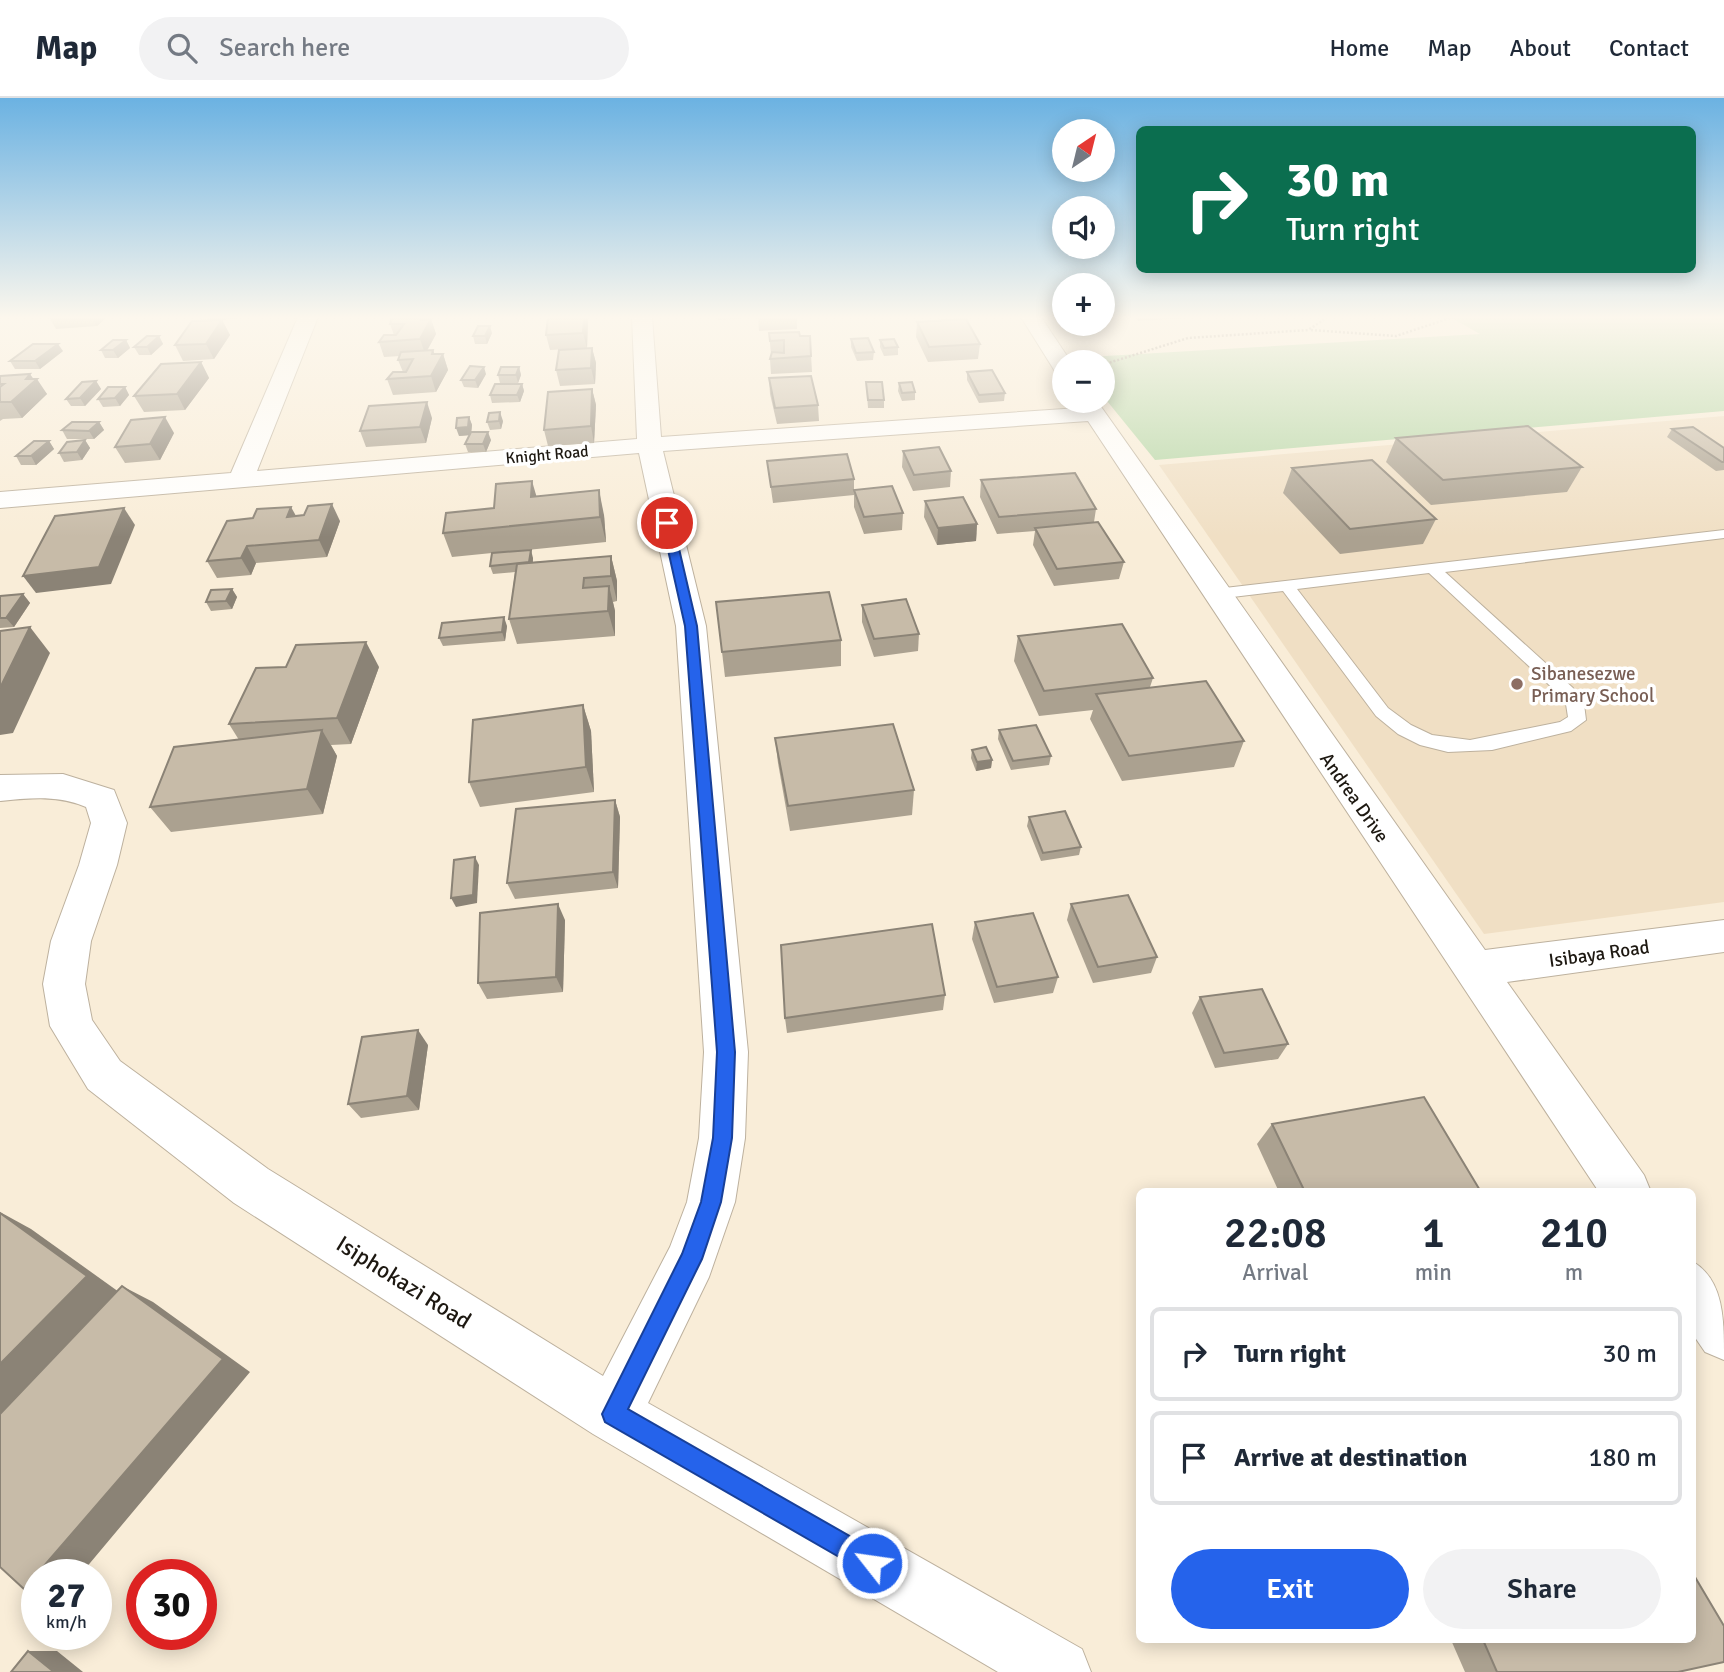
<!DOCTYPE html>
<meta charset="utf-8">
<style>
:root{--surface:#fff;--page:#f2f2f3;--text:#1f2937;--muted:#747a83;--line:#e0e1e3;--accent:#2563eb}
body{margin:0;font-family:Signika,sans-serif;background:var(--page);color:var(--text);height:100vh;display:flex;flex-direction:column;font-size:26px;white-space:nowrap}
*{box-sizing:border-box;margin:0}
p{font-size:23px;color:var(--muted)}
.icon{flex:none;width:38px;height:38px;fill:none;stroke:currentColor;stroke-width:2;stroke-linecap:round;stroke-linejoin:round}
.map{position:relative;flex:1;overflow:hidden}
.sheet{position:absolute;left:1136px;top:1090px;width:560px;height:455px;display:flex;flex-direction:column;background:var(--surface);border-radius:10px;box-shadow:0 4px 18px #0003}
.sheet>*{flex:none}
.banner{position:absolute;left:1136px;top:28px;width:560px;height:147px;border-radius:10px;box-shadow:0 4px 18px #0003;background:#0b6e4f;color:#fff;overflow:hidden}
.needle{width:46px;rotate:35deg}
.fabs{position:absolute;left:1052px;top:21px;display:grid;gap:14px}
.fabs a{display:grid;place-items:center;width:63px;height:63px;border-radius:50%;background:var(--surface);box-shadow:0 4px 18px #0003;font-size:35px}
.speed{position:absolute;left:21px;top:1461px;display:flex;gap:14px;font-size:35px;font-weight:700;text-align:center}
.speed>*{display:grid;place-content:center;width:91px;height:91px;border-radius:50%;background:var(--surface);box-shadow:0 4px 18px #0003;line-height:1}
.speed small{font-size:18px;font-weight:400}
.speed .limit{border:10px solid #d22;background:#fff;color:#111}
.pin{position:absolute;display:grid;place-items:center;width:60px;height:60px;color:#fff;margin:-30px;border:4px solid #fff;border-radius:50%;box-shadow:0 2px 7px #0007}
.me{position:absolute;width:77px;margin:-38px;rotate:300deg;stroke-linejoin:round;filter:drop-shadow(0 0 5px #0008)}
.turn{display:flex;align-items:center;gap:24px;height:147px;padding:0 35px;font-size:32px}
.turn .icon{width:91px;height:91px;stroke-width:2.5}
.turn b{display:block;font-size:49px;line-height:60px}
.eta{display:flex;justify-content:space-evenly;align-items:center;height:119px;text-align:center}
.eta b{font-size:42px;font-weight:600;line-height:49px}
.primary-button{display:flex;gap:14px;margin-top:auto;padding:14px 35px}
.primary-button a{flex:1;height:80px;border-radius:42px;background:var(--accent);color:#fff;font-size:28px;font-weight:600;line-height:80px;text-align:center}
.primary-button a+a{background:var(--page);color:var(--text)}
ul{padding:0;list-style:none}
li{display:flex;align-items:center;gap:21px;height:94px;margin:0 14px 10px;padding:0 21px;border:4px solid var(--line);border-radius:10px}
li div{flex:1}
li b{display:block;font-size:26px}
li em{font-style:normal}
header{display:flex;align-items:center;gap:42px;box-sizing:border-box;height:98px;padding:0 35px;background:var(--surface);border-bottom:2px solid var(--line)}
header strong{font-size:33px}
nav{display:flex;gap:38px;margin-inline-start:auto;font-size:24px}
.search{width:490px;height:63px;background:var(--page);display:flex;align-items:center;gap:18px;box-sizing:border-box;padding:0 24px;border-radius:38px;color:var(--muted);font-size:26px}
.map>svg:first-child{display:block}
.built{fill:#f0dfc4}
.green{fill:#b6d7a7}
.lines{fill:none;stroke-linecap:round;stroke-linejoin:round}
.lane-casing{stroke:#bdb19e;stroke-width:2}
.street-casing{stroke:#bdb19e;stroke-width:2}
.path{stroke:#958c7d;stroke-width:2.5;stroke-dasharray:2 2;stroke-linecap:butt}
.lane{fill:#fff;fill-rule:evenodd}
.street{fill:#fff;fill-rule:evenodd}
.wall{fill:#aba190}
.shaded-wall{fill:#8b8376}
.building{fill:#c7bba8;stroke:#8b8376;stroke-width:2}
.route{fill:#2563eb;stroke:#184099;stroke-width:2}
.education-dot{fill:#8d6e63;stroke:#fff;stroke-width:2.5}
.labels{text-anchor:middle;stroke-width:7;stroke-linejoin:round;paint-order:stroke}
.far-street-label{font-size:16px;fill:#1d1811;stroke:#fff}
.education-label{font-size:19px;fill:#785e54;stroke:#fff;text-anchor:start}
.street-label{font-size:19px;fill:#1d1811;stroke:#fff}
.near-street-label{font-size:23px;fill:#1d1811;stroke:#fff}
</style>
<header>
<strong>Map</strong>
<div class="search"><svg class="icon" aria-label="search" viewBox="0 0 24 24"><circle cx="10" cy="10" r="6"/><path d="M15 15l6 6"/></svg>Search here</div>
<nav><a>Home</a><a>Map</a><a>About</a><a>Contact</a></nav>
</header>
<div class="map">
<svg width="1724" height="1574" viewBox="0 0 1724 1574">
<rect width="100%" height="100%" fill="#f9edd8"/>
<polygon class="built" points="1724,318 1724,804 1484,836 1159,367"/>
<polygon class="green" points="1450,219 1724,219 1724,313 1155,362 1103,298 1102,264 1075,264 1071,260 1480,236"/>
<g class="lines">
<defs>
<path id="lane" d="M 1724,432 L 1724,440 L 1445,474 L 1573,590 L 1584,606 L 1586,622 L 1571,633 L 1492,652 L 1448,654 L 1420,647 L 1398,636 L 1376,618 L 1283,493 L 1216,501 L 1208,496 L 1216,491 ZM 1429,475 L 1561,598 L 1566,606 L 1568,619 L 1560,624 L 1470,642 L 1432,637 L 1411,627 L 1388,610 L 1297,491 Z"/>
<g id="street">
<path d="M 298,219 L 318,219 L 257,373 L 637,341 L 632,219 L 652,219 L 661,339 L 1079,310 L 1075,303 L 1097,303 L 1485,852 L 1724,822 L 1724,854 L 1507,884 L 1644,1077 L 1651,1094 L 1599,1094 L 1088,323 L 663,353 L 706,528 L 748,954 L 745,1040 L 735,1104 L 709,1179 L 648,1305 L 1082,1551 L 1091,1574 L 998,1574 L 593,1336 L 234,1105 L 88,991 L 50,928 L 43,886 L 51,843 L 79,767 L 91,725 L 86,709 C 58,697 30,700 0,703 L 0,677 L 63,676 L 114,692 L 127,725 L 117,767 L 91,843 L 85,886 L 92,922 L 120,963 L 268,1071 L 603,1278 L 670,1149 L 687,1104 L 699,1040 L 704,954 L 676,528 L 639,355 L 0,410 L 0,394 L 231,375 Z"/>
<polygon points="1021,219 1041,219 1071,264 1064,264 1064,276 1056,275"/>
<path d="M 1692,1163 C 1724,1182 1724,1220 1724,1262 L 1705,1254 L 1692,1235 Z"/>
</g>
</defs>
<use href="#lane" class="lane-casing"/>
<use href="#street" class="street-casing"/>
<g class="path">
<polyline points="1311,232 1396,238 1453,219"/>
<polyline points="1102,267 1188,240 1308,232 1328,219"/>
</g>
<use href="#lane" class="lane"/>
<use href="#street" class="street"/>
</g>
<g class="wall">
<polygon points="49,219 107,219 97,228 56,231"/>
<polygon points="207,219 244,219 243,220 222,222 230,237 214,261 183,263 175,247 209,222"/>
<polygon points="405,219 423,219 424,222 431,221 436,236 427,253 435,256 443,256 448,272 436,294 393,297 387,281 403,274 398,262 400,258 384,259 379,244 394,237 390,226"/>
<polygon points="548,219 588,219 587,250 550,252 546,237"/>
<polygon points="717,219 739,219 740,221 718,222"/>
<polygon points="758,219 797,219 797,231 759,233"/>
<polygon points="1135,219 1203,219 1138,223"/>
<polygon points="917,224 980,246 978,261 928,264 916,239"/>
<polygon points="492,235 487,246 475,246 473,238"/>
<polygon points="769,235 810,238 812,274 771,276 770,261 771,256"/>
<polygon points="159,238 163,246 151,257 139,257 134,249"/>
<polygon points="851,241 874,254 873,262 857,263 851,249"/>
<polygon points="126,242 130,250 118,260 105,260 101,252"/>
<polygon points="880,242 898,249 898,257 884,258 880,249"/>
<polygon points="592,250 596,265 595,286 560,288 556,272"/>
<polygon points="63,253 40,271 15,271 10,263"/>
<polygon points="201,264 209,280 185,312 144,314 134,298"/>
<polygon points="519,269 521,277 518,285 500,285 498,277"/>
<polygon points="967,274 1005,295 1004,303 979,305 967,282"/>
<polygon points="486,276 478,290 464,289 461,282"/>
<polygon points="0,278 33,281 47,296 22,320 3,321 0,323"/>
<polygon points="769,280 818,307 819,323 777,326 770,296"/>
<polygon points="96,283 101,291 85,308 71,308 66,301"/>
<polygon points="866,284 884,302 884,310 868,310"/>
<polygon points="899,285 915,294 915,302 902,303 898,293"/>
<polygon points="522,286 524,293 520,304 492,305 490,297"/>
<polygon points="125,289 129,297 120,308 103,309 98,301"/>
<polygon points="592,291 596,307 594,345 548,348 544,332"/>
<polygon points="469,319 472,327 471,334 491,342 486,354 468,354 465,346 470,337 459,338"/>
<polygon points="432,320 426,345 366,349 360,333"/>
<polygon points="503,323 501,331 490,332 487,324"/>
<polygon points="99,324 104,332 94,341 67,341 62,332"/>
<polygon points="1672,331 1724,350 1724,372 1716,373 1667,339"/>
<polygon points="174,335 160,362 125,365 115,349"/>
<polygon points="1396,340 1582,369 1567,394 1431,407 1386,364"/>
<polygon points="85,342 90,350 82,362 64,364 59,355"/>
<polygon points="49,343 54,351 36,367 21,367 16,358"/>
<polygon points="903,353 951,373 950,389 913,393 902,369"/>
<polygon points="767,363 854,381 854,392 903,415 902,432 864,436 854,409 854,397 773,405"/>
<polygon points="1292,370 1436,421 1423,446 1340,456 1283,395"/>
<polygon points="981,382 1096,411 1094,424 1124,464 1119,481 1054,488 1033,447 1035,433 997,436 980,399"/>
<polygon points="536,398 604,417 606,444 517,453 533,460 533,464 611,458 617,483 617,503 613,504 615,513 615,538 517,546 509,521 515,474 493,476 490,468 492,455 452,459 443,435 494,410"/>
<polygon points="925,403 977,426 976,443 937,447 924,419"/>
<polygon points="296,418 340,423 327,459 256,465 251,477 217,480 207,463"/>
<polygon points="232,491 237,499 232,511 211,513 206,504"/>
<polygon points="23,496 30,505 14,529 0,530 0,498"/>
<polygon points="862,507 919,536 918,553 874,559 862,524"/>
<polygon points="507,528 505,543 443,548 439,540"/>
<polygon points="1018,538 1153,580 1150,589 1244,643 1234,669 1122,683 1090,621 1093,612 1039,618 1014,563"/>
<polygon points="841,542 841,568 725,579 722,554"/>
<polygon points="379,569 351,646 331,647 337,658 323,716 171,734 150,709 239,642 229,626"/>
<polygon points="583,607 591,633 594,694 480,709 469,684"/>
<polygon points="999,632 1051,658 1049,667 1011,672 998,641"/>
<polygon points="775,640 914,692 912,717 790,733 778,665"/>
<polygon points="972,652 992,662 991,670 976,673 971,660"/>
<polygon points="615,702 620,719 618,790 515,801 507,785"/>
<polygon points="1029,719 1081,749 1079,757 1041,763 1027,728"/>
<polygon points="1071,806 1157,859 1151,875 1093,885 1067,822"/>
<polygon points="565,822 563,894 487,901 478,885"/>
<polygon points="975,824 1058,879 1053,895 994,905 972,841"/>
<polygon points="945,897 943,912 787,935 785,920"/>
<polygon points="1200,899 1288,946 1278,961 1215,970 1192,915"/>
<polygon points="428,947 419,1012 361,1020 348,1006"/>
<polygon points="1272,1026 1481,1094 1279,1094 1257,1046"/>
<polygon points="1451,1542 1692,1542 1678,1574 1465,1574"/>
</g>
<g class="shaded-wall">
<polygon points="91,219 107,219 97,228"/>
<polygon points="422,219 427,230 431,221 436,236 425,256 420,241"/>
<polygon points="584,219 588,219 588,222 587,250 583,235"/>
<polygon points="222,222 230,237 214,261 206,246"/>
<polygon points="490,228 492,235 487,246 485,238"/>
<polygon points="159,238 163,246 151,257 147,249"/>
<polygon points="126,242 130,250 118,260 113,252"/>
<polygon points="58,246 63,253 40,271 35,263"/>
<polygon points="592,250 596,265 595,286 591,270"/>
<polygon points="433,252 438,266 443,256 448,272 436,294 431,278 432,256"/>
<polygon points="201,264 209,280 185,312 177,296"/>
<polygon points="484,269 486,276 478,290 475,282"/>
<polygon points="519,269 521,277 518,285 516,277"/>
<polygon points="30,276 35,283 37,281 47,296 22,320 11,304"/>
<polygon points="96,283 101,291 85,308 80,300"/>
<polygon points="522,286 524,293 520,304 517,297"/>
<polygon points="125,289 129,297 120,308 115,300"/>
<polygon points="592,291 596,307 594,345 591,328"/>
<polygon points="427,304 432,320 426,345 420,329"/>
<polygon points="500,314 503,323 501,331 499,323"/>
<polygon points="165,319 174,335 160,362 150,346"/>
<polygon points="469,319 472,327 471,337 459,338 456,330"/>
<polygon points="99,324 104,332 94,341 89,333"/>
<polygon points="488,334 491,342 486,354 483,346"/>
<polygon points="85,342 90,350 82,362 77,354"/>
<polygon points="49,343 54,351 36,367 31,358"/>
<polygon points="532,383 539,407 531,399"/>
<polygon points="599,392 604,417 606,444 600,419"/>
<polygon points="332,406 340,423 327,459 319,442"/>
<polygon points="291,409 300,425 287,419"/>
<polygon points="124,410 135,427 111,486 36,495 23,478"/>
<polygon points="977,426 976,443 937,447 938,430"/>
<polygon points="247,448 256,465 251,477 241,460"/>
<polygon points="531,452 533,460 532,473 529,464"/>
<polygon points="611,458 617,483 617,503 611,478"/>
<polygon points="609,488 615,513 615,538 608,513"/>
<polygon points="232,491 237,499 232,511 226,503"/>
<polygon points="23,496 30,505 14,529 6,520"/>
<polygon points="504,519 507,528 505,543 502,534"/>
<polygon points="30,529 50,555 13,635 0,637 0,590"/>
<polygon points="366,544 379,569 351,646 337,620"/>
<polygon points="583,607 591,633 594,694 586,669"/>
<polygon points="322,632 337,658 323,716 307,691"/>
<polygon points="992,662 991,670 976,673 977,664"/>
<polygon points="615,702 620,719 618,790 613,774"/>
<polygon points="475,759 479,767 477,805 456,809 451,800"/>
<polygon points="558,806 565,822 563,894 556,879"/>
<polygon points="418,932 428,947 419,1012 407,998"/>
<polygon points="0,1114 31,1131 119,1194 0,1318"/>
<polygon points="122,1188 153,1204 250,1274 80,1477 37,1477 37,1492 24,1491"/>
<polygon points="28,1553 57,1553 83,1574 54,1574"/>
</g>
<g class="building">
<polygon points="422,219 421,222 431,221 420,241 379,244 384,237 396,237 404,226 390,226 392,220"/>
<polygon points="548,219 584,219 583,235 546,237"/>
<polygon points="966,221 980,246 929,249 917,224"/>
<polygon points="222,222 206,246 175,247 192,223"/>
<polygon points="478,228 490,228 485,238 473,238"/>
<polygon points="799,234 800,238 810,238 811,258 770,261 772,254 784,255 784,242 770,243 769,235"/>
<polygon points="147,238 159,238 147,249 134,249"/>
<polygon points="868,240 874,254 856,255 851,241"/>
<polygon points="894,241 898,249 884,250 880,242"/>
<polygon points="113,242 126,242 113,252 101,252"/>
<polygon points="33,246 58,246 35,263 10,263"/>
<polygon points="592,250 591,270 556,272 559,252"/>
<polygon points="433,252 432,256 443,256 431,278 387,281 393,274 406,274 413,261 398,262 401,254"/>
<polygon points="201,264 177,296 134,298 161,266"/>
<polygon points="470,268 484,269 475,282 461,282"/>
<polygon points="501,269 519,269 516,277 498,277"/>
<polygon points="992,272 1005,295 979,297 967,274"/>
<polygon points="30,276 26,281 37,281 11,304 0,304 0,289 4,286 0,286 0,278"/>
<polygon points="811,278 818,307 775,310 769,280"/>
<polygon points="96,283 80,300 66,301 82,284"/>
<polygon points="866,284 882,284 884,302 868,302"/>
<polygon points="912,284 915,294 902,295 899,285"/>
<polygon points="495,286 522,286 517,297 490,297"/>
<polygon points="108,289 125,289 115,300 98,301"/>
<polygon points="592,291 591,328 544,332 548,294"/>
<polygon points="427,304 420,329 360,333 369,308"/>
<polygon points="500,314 499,323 487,324 489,315"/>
<polygon points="165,319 150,346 115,349 131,322"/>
<polygon points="469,319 468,329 456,330 457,320"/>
<polygon points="72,324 99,324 89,333 62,332"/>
<polygon points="1528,328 1582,369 1443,382 1396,340"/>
<polygon points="1693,329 1724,350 1724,364 1722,364 1672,331"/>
<polygon points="471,334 488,334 483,346 465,346"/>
<polygon points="85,342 77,354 59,355 67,344"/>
<polygon points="34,343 49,343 31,358 16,358"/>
<polygon points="939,349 951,373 914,377 903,353"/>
<polygon points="847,356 854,381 771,389 767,363"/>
<polygon points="1372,362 1436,421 1350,431 1292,370"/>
<polygon points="1075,375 1096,411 999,419 981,382"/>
<polygon points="532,383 531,399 599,392 600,419 443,435 446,415 494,410 496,386"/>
<polygon points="892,388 903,415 864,419 854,392"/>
<polygon points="963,399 977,426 938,430 925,403"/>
<polygon points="332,406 319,442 247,448 241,460 207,463 227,423 253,420 257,411 291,409 287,419 304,417 308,408"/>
<polygon points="124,410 99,469 23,478 55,418"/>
<polygon points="1098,424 1124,464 1057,471 1035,430"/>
<polygon points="531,452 529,464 490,468 492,455"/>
<polygon points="611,458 611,478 584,480 583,490 609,488 608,513 509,521 517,466"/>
<polygon points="232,491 226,503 206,504 211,492"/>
<polygon points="829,494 841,542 722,554 716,504"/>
<polygon points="23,496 6,520 0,520 0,498"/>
<polygon points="906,501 919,536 874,541 862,507"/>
<polygon points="504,519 502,534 439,540 442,525"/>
<polygon points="1122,526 1153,580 1044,593 1018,538"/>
<polygon points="30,529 0,590 0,533"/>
<polygon points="366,544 337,620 229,626 256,570 286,569 296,547"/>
<polygon points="1206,583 1244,643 1129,658 1096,596"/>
<polygon points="583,607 586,669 469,684 473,622"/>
<polygon points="893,626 914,692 788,708 775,640"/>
<polygon points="1036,627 1051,658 1013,663 999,632"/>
<polygon points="322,632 307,691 150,709 174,649"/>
<polygon points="986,649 992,662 977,664 972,652"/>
<polygon points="615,702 613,774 507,785 516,711"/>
<polygon points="1065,713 1081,749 1043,755 1029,719"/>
<polygon points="475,759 473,797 451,800 454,762"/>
<polygon points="1128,797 1157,859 1098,869 1071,806"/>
<polygon points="558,806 556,879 478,885 480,815"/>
<polygon points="1033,815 1058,879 997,889 975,824"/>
<polygon points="932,826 945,897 785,920 781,847"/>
<polygon points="1262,891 1288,946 1224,955 1200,899"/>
<polygon points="418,932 407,998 348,1006 362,939"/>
<polygon points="1424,999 1481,1094 1305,1094 1272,1026"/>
<polygon points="0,1115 87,1178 0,1266"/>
<polygon points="122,1188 223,1261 24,1491 0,1469 0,1316"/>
<polygon points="1692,1474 1724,1528 1724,1564 1678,1574 1497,1574 1483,1542 1692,1542"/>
<polygon points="28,1553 54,1574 11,1574"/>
</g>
<linearGradient id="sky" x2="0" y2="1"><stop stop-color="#6bb2e2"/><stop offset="0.5" stop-color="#fcf7ed"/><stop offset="1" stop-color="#fcf7ed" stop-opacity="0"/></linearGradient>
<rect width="1724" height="439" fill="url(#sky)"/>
<polygon class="route" points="667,422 673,425 697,528 735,954 732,1040 721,1104 702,1161 628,1311 881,1456 884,1465 881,1474 872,1478 605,1324 602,1316 682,1156 701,1104 713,1040 717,954 685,528 662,425"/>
<circle class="education-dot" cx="1517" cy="586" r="7"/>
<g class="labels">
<g class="far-street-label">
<text transform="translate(547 356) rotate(-5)" y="6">Knight Road</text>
</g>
<g class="education-label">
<text x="1531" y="582">Sibanesezwe<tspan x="1531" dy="22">Primary School</tspan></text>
</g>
<g class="street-label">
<text transform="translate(1355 699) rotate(55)" y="7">Andrea Drive</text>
<text transform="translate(1599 855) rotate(-8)" y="7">Isibaya Road</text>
</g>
<g class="near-street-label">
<text transform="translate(404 1184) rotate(32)" y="8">Isiphokazi Road</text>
</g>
</g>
</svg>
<div class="fabs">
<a><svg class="needle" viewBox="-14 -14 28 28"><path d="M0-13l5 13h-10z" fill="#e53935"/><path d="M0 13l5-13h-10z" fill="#747a83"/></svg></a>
<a><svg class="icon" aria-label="sound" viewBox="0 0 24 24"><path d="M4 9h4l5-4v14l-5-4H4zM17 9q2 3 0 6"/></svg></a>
<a>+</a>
<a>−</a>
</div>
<div class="speed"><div>27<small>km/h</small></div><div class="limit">30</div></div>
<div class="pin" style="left:667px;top:425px;background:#d93025"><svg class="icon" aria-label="arrive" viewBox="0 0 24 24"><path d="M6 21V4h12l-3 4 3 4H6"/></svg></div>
<svg class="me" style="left:872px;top:1465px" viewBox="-20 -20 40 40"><circle r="17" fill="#2563eb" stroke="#fff" stroke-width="3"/><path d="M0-11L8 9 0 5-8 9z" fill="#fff"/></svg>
<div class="banner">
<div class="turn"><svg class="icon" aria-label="right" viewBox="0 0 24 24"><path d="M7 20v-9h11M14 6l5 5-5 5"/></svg><div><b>30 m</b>Turn right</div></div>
</div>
<section class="sheet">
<div class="eta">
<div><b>22:08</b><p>Arrival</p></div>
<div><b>1</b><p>min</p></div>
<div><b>210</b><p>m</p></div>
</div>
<ul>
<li><svg class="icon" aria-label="right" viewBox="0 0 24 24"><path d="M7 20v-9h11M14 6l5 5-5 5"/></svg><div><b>Turn right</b></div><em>30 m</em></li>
<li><svg class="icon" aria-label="arrive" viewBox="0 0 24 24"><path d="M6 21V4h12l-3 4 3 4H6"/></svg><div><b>Arrive at destination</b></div><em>180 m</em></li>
</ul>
<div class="primary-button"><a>Exit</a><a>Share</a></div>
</section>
</div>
